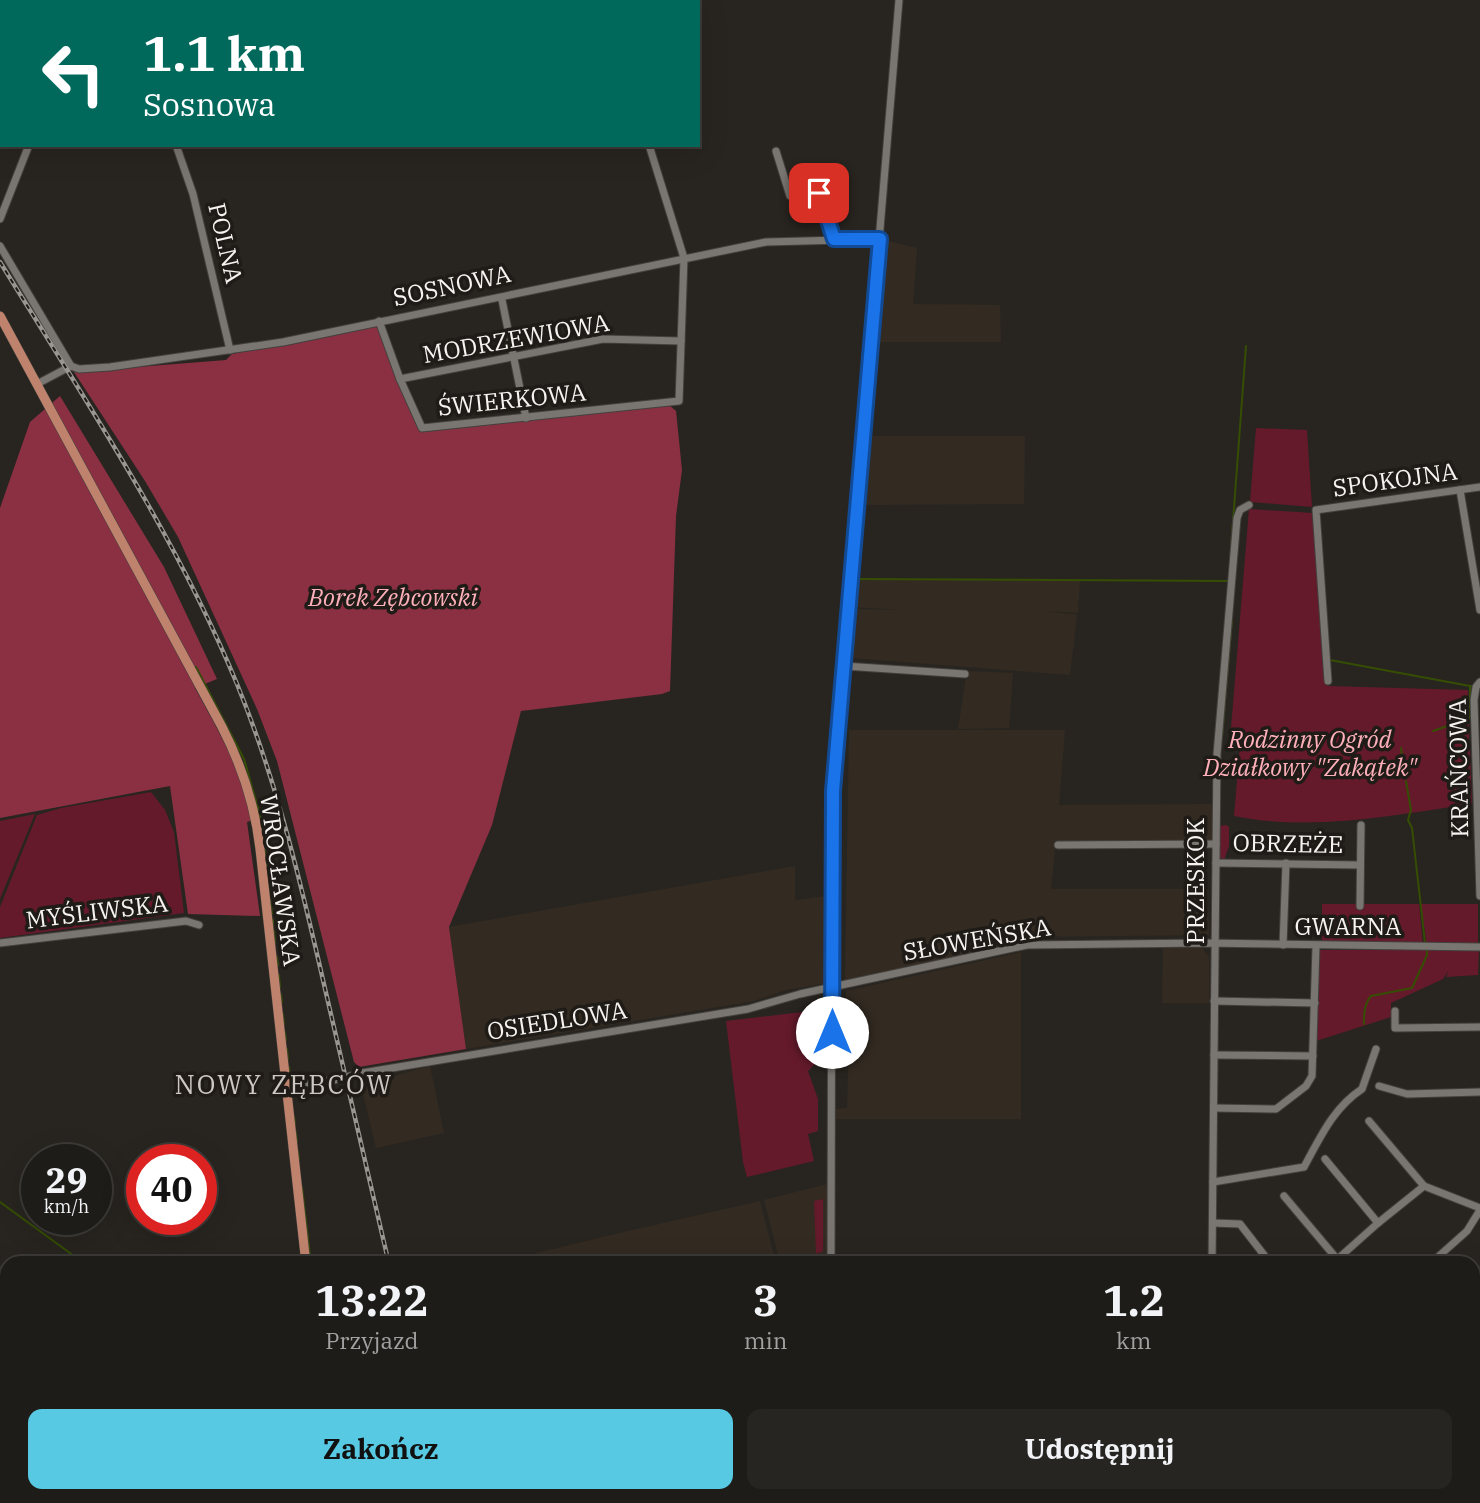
<!DOCTYPE html>
<html lang="pl">
<meta charset="utf-8">
<style>
:root{--surface:#1e1c18;--page:#262521;--text:#f1f3f6;--muted:#a1a1a2;--line:#3c3a37;--accent:#58c9e3}
body{margin:0;font-family:"IBM Plex Serif",serif;background:var(--page);color:var(--text);height:100vh;display:flex;flex-direction:column;font-size:26px;white-space:nowrap}
*{box-sizing:border-box;margin:0}
p{font-size:23px;color:var(--muted)}
.icon{flex:none;width:38px;height:38px;fill:none;stroke:currentColor;stroke-width:2;stroke-linecap:round;stroke-linejoin:round}
.map{position:relative;flex:1;overflow:hidden}
.details{position:absolute;left:0px;top:1256px;width:1480px;height:247px;display:flex;flex-direction:column;background:var(--surface);border-radius:21px 21px 0 0;box-shadow:0 7px 28px #0002,0 0 0 2px var(--line)}
.details>*{flex:none}
.banner{position:absolute;left:0px;top:0px;width:700px;height:147px;box-shadow:0 7px 28px #0002,0 0 0 2px var(--line);background:#00695c;color:#fff;overflow:hidden}
.speed{position:absolute;left:21px;top:1144px;display:flex;gap:14px;font-size:35px;font-weight:700;text-align:center}
.speed>*{display:grid;place-content:center;width:91px;height:91px;border-radius:50%;background:var(--surface);box-shadow:0 7px 28px #0002,0 0 0 2px var(--line);line-height:1}
.speed small{font-size:18px;font-weight:400}
.speed .limit{border:10px solid #d22;background:#fff;color:#111}
.pin{position:absolute;display:grid;place-items:center;width:60px;height:60px;color:#fff;margin:-30px;border-radius:14px;box-shadow:0 4px 10px #0006}
.me{position:absolute;width:77px;margin:-38px;rotate:0deg;stroke-linejoin:round;filter:drop-shadow(0 0 5px #0008)}
.turn{display:flex;align-items:center;gap:24px;height:147px;padding:0 28px;font-size:32px}
.turn .icon{width:91px;height:91px;stroke-width:2.5}
.turn b{display:block;font-size:49px;line-height:60px}
.eta{display:flex;justify-content:space-evenly;align-items:center;height:119px;text-align:center}
.eta b{font-size:42px;font-weight:800;line-height:49px}
.primary-button{display:flex;gap:14px;margin-top:auto;padding:14px 28px}
.primary-button a{flex:1;height:80px;border-radius:14px;background:var(--accent);color:#111;font-size:28px;font-weight:800;line-height:80px;text-align:center}
.primary-button a+a{background:var(--page);color:var(--text)}
.map>svg:first-child{display:block}
.built{fill:#332b22}
.green{fill:#641a2b}
.forest{fill:#8b3043}
.lines{fill:none;stroke-linecap:round;stroke-linejoin:round}
.stream{stroke:#354e03;stroke-width:2}
.minor-casing{stroke:#43403d;stroke-width:9}
.major-casing{stroke:#43403d;stroke-width:10}
.minor{stroke:#797570;stroke-width:7}
.major{stroke:#bf836d;stroke-width:9}
.rail-casing{stroke:#999692;stroke-width:4.5}
.rail{stroke:#1f1b17;stroke-width:2;stroke-dasharray:5;stroke-linecap:butt}
.minor-bridge-casing{stroke:#43403d;stroke-width:9;stroke-linecap:butt}
.minor-bridge{stroke:#797570;stroke-width:7}
.route-casing{stroke:#114b97;stroke-width:18}
.route{stroke:#1a73e8;stroke-width:12}
.labels{text-anchor:middle;stroke-width:7;stroke-linejoin:round;paint-order:stroke}
.street-label{font-size:24px;fill:#f6f3f0;stroke:#1f1b17}
.park-label{font-size:24px;font-style:italic;fill:#ffb0ba;stroke:#1f1b17}
.neighbourhood-label{font-size:26px;letter-spacing:2px;fill:#cec8c3;stroke:#1f1b17}
</style>
<div class="map">
<svg width="1480" height="1503" viewBox="0 0 1480 1503">
<rect width="100%" height="100%" fill="#282520"/>
<g class="built">
<polygon points="884,240 917,248 913,304 1000,305 1001,342 874,342"/>
<polygon points="868,436 1025,436 1024,504 862,505"/>
<polygon points="856,580 1080,580 1078,613 1046,611 1077,615 1070,675 852,658 856,609 903,610 852,607"/>
<polygon points="967,671 1013,673 1009,728 958,729"/>
<polygon points="849,730 1065,730 1059,805 1214,804 1212,842 1056,841 1051,889 1208,889 1209,935 1021,937 1021,943 845,982"/>
<polygon points="795,866 795,900 827,896 826,983 786,990 754,1001 466,1049 449,927"/>
<polygon points="1163,948 1202,948 1209,957 1209,1003 1162,1003"/>
<polygon points="1021,952 1021,1119 836,1119 836,1109 847,1108 849,1046 845,1042 846,991"/>
<polygon points="430,1066 444,1133 376,1148 361,1085"/>
<polygon points="827,1184 828,1254 780,1263 764,1200"/>
<polygon points="760,1201 776,1263 496,1263 611,1235"/>
<polygon points="631,1496 756,1496 729,1503 633,1503"/>
</g>
<g class="green">
<polygon points="1256,428 1307,430 1312,507 1250,502"/>
<path d="M 1249,509 L 1313,513 L 1328,686 L 1468,690 L 1469,742 L 1466,745 L 1467,749 L 1470,751 L 1472,804 C 1392,815 1313,832 1234,816 L 1240,745 L 1237,744 L 1237,740 L 1230,740 Z"/>
<polygon points="151,792 165,810 174,832 184,913 0,938 0,907 37,815 61,808"/>
<polygon points="35,814 0,899 0,821"/>
<polygon points="1226,825 1229,827 1229,846 1224,860 1219,857 1220,826"/>
<polygon points="1322,904 1419,904 1423,945 1322,945"/>
<polygon points="1421,904 1478,904 1478,946 1427,946"/>
<polygon points="1319,950 1479,950 1478,975 1446,977 1449,970 1443,979 1391,1003 1391,1017 1316,1041"/>
<polygon points="819,1010 818,1061 808,1071 818,1099 818,1131 808,1134 814,1161 747,1177 743,1162 726,1021"/>
<polygon points="823,1199 823,1251 816,1254 814,1201"/>
<polygon points="340,1496 436,1496 438,1503 345,1503"/>
</g>
<g class="forest">
<polygon points="377,326 421,430 669,405 676,411 682,470 676,516 670,691 662,694 521,711 492,825 449,927 466,1049 359,1067 354,1062 277,761 257,709 178,537 145,481 74,372 226,360 232,354"/>
<path d="M 60,396 L 164,567 L 217,679 L 195,688 C 218,730 243,773 253,820 L 247,822 L 260,916 L 188,914 L 170,786 L 0,818 L 0,508 L 30,422 Z"/>
<polygon points="447,1496 519,1496 529,1503 449,1503"/>
</g>
<g class="lines">
<g class="stream">
<polyline points="343,2 344,0"/>
<polyline points="1230,562 1246,346"/>
<polyline points="855,579 1228,581"/>
<polyline points="1330,660 1470,686"/>
<polyline points="196,667 244,759 260,815 267,867"/>
<polyline points="1433,731 1470,718 1470,686 1473,686"/>
<polyline points="1222,737 1232,620"/>
<polyline points="1401,748 1405,776"/>
<polyline points="1406,781 1411,810 1408,820 1412,828 1425,943"/>
<polyline points="267,872 268,880"/>
<polyline points="270,900 272,914"/>
<polyline points="273,920 273,926"/>
<polyline points="274,931 275,943"/>
<polyline points="277,957 278,965"/>
<polyline points="279,975 280,987"/>
<polyline points="281,994 282,1002"/>
<polyline points="283,1014 284,1024"/>
<path d="M 1364,1024 C 1364,1014 1364,1004 1371,996 L 1412,988 L 1427,955 L 1427,951"/>
<polyline points="285,1032 286,1040"/>
<polyline points="287,1049 288,1059"/>
<polyline points="289,1067 290,1076"/>
<polyline points="294,1116 295,1124"/>
<polyline points="296,1132 297,1142"/>
<polyline points="298,1151 299,1159"/>
<polyline points="302,1187 311,1264"/>
<polyline points="0,1202 85,1264"/>
<polyline points="444,1496 446,1503"/>
<polyline points="540,1496 550,1503"/>
</g>
<defs>
<g id="minor">
<polyline points="605,0 606,2"/>
<polyline points="124,2 125,0"/>
<polyline points="176,145 193,194 230,350"/>
<polyline points="776,151 790,196 819,193 834,239"/>
<polyline points="0,219 29,145"/>
<polyline points="0,246 71,366"/>
<polyline points="502,300 526,418"/>
<polyline points="379,321 400,379 422,428 679,401 684,258 649,145"/>
<polyline points="400,379 603,339 681,341"/>
<polyline points="37,384 71,366 79,369 110,367 283,342 766,242 880,239"/>
<polyline points="1460,490 1480,610"/>
<polyline points="844,666 965,674"/>
<polyline points="1328,681 1316,510 1480,487"/>
<polyline points="1480,682 1476,687 1474,700 1480,896"/>
<polyline points="1058,845 1216,844"/>
<polyline points="1216,863 1360,865"/>
<polyline points="1360,906 1361,825"/>
<polyline points="0,943 186,921 199,925"/>
<polyline points="1283,945 1286,863"/>
<polyline points="1214,1001 1315,1003"/>
<polyline points="1395,1011 1395,1028 1480,1027"/>
<polyline points="1214,1055 1313,1056"/>
<polyline points="362,1073 748,1009 800,994 1027,945 1205,943 1480,947"/>
<polyline points="287,1085 334,1080"/>
<polyline points="1379,1086 1407,1094 1480,1092"/>
<polyline points="1214,1108 1276,1109 1306,1086 1312,1076 1316,946"/>
<polyline points="1369,1121 1424,1186 1480,1208"/>
<polyline points="1325,1159 1378,1223"/>
<path d="M 1213,1182 L 1304,1167 C 1320,1138 1333,1108 1362,1089 L 1376,1049"/>
<polyline points="1284,1196 1337,1259"/>
<polyline points="1213,1223 1240,1224 1271,1264"/>
<polyline points="831,1264 832,807 899,0"/>
<polyline points="1212,1264 1217,754 1237,518 1240,510 1249,505"/>
<polyline points="1332,1264 1378,1223 1424,1186"/>
<polyline points="1430,1264 1467,1231 1480,1210"/>
<polyline points="1474,1371 1480,1369"/>
<polyline points="0,1453 7,1453"/>
<polyline points="33,1496 34,1503"/>
<polyline points="75,1496 76,1503"/>
<polyline points="314,1503 333,1501"/>
<polyline points="826,1503 826,1496"/>
<polyline points="1195,1503 1197,1496"/>
<polyline points="1305,1503 1305,1496"/>
<polyline points="1332,1503 1332,1496"/>
<polyline points="1355,1503 1355,1496"/>
<polyline points="1396,1503 1398,1496"/>
</g>
<g id="major">
<path d="M 0,316 L 222,727 C 242,766 255,805 260,849 L 306,1264"/>
<polyline points="332,1496 333,1503"/>
</g>
</defs>
<use href="#minor" class="minor-casing"/>
<use href="#major" class="major-casing"/>
<use href="#minor" class="minor"/>
<use href="#major" class="major"/>
<defs>
<g id="rail">
<path d="M 0,262 C 85,400 175,534 237,684 C 278,784 302,888 326,993 C 347,1083 368,1173 389,1264"/>
<polyline points="1474,1446 1480,1418"/>
<polyline points="440,1496 442,1503"/>
<polyline points="1460,1503 1462,1496"/>
</g>
</defs>
<use href="#rail" class="rail-casing"/>
<use href="#rail" class="rail"/>
<defs>
<polyline id="minor-bridge" points="334,1080 362,1073"/>
</defs>
<use href="#minor-bridge" class="minor-bridge-casing"/>
<use href="#minor-bridge" class="minor-bridge"/>
</g>
<g class="lines">
<defs>
<polyline id="route" points="819,193 834,239 880,239 833,791 832,1032"/>
</defs>
<use href="#route" class="route-casing"/>
<use href="#route" class="route"/>
</g>
<g class="labels">
<g class="street-label">
<text transform="translate(225 243) rotate(77)" y="8">POLNA</text>
<text transform="translate(452 286) rotate(-12)" y="8">SOSNOWA</text>
<text transform="translate(516 339) rotate(-10)" y="8">MODRZEWIOWA</text>
<text transform="translate(512 400) rotate(-6)" y="8">ŚWIERKOWA</text>
<text transform="translate(1395 480) rotate(-8)" y="8">SPOKOJNA</text>
<text transform="translate(1459 768) rotate(-91)" y="8">KRAŃCOWA</text>
<text transform="translate(1288 844) rotate(1)" y="8">OBRZEŻE</text>
<text transform="translate(280 880) rotate(82)" y="8">WROCŁAWSKA</text>
<text transform="translate(1196 881) rotate(-90)" y="8">PRZESKOK</text>
<text transform="translate(97 912) rotate(-7)" y="8">MYŚLIWSKA</text>
<text x="1348" y="935">GWARNA</text>
<text transform="translate(977 940) rotate(-10)" y="8">SŁOWEŃSKA</text>
<text transform="translate(557 1021) rotate(-9)" y="8">OSIEDLOWA</text>
</g>
<g class="park-label">
<text x="393" y="606">Borek Zębcowski</text>
<text x="1310" y="748">Rodzinny Ogród<tspan x="1310" dy="28">Działkowy "Zakątek"</tspan></text>
</g>
<g class="neighbourhood-label">
<text x="284" y="1094">NOWY ZĘBCÓW</text>
</g>
</g>
</svg>
<div class="speed"><div>29<small>km/h</small></div><div class="limit">40</div></div>
<div class="pin" style="left:819px;top:193px;background:#d93025"><svg class="icon" aria-label="arrive" viewBox="0 0 24 24"><path d="M6 21V4h12l-3 4 3 4H6"/></svg></div>
<svg class="me" style="left:832px;top:1032px" viewBox="-20 -20 40 40"><circle r="19" fill="#fff"/><path d="M0-13L10 11 0 6-10 11z" fill="#1a73e8"/></svg>
<div class="banner">
<div class="turn"><svg class="icon" aria-label="left" viewBox="0 0 24 24"><path d="M17 20v-9H6M10 6l-5 5 5 5"/></svg><div><b>1.1 km</b>Sosnowa</div></div>
</div>
<section class="details">
<div class="eta">
<div><b>13:22</b><p>Przyjazd</p></div>
<div><b>3</b><p>min</p></div>
<div><b>1.2</b><p>km</p></div>
</div>
<div class="primary-button"><a>Zakończ</a><a>Udostępnij</a></div>
</section>
</div>
